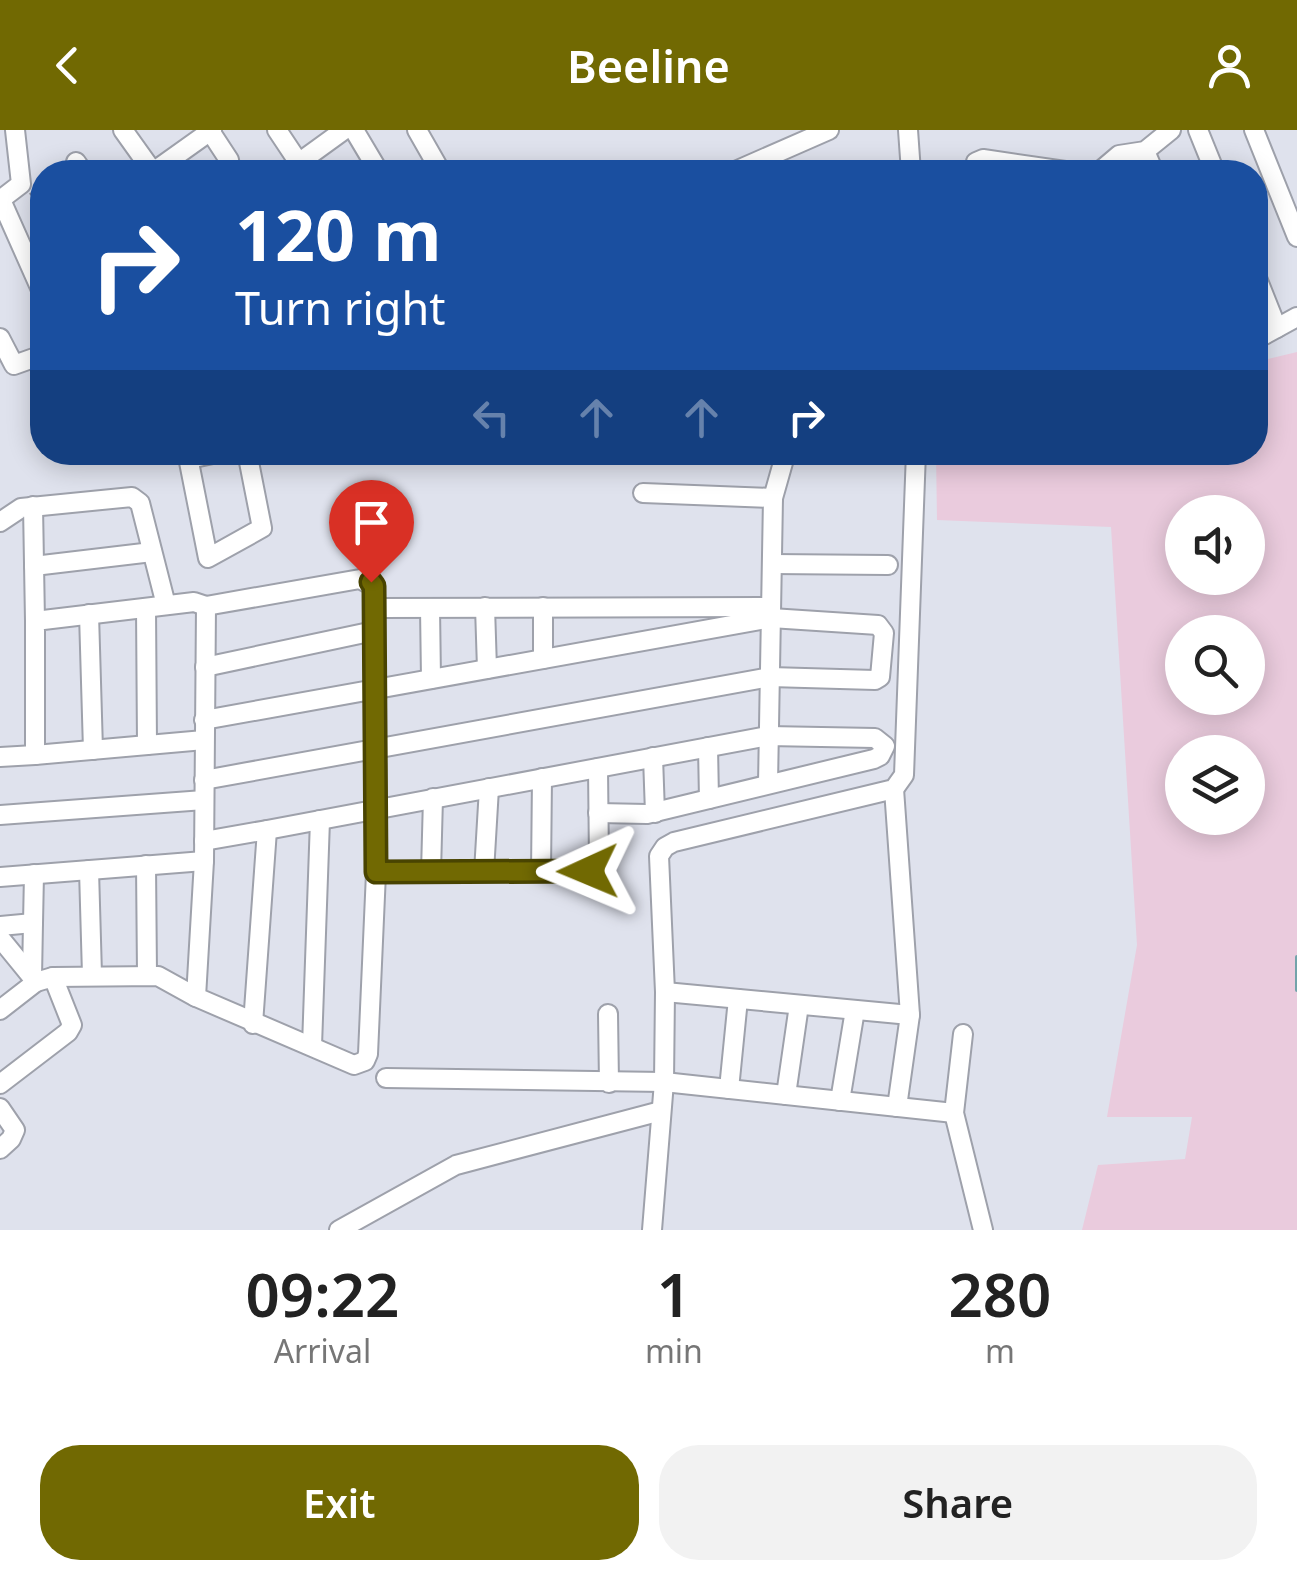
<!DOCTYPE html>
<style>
:root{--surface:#fff;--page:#f2f2f2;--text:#222;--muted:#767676;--accent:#716902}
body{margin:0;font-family:"Noto Sans",sans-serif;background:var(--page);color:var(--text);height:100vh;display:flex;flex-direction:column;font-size:38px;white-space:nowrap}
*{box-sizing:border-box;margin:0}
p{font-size:32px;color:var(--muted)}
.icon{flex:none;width:55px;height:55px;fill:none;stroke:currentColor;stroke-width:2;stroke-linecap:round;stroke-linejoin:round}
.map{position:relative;height:1100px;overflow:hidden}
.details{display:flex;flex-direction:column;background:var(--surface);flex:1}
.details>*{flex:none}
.top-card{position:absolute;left:30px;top:30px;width:1238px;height:305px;border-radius:40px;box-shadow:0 5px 25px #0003;background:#1a4fa0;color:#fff;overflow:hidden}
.controls{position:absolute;left:1165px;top:365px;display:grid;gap:20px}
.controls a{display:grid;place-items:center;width:100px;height:100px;border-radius:50%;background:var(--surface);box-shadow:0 5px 25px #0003;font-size:50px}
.pin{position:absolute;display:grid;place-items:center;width:85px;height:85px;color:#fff;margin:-102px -42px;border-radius:50% 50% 50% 0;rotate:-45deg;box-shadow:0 0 10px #0007}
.pin .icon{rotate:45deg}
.me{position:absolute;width:110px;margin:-55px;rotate:269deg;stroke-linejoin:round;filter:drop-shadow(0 0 8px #0008)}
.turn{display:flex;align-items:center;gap:35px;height:210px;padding:0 40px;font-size:45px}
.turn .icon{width:130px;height:130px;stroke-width:2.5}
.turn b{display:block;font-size:70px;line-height:85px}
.lanes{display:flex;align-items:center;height:95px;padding:0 40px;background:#0003;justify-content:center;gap:50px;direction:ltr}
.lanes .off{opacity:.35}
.eta{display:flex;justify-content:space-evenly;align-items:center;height:170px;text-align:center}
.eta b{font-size:60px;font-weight:600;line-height:70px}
.button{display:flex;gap:20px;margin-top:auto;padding:20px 40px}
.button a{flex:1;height:115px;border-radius:40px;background:var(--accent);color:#fff;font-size:40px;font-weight:600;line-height:115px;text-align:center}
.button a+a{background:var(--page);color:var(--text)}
header{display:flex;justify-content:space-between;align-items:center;height:130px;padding:0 40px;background:var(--accent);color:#fff;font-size:45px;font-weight:600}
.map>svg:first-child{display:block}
.green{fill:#eacbdd;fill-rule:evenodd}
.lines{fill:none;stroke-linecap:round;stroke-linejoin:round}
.stream{stroke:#73a3aa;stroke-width:4}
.minor-casing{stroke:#9ea1ab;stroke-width:22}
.path{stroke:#83858c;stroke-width:2.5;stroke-dasharray:5 8;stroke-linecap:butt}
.minor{stroke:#fff;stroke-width:18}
.route-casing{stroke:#494401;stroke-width:25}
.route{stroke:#716902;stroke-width:18}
</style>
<header><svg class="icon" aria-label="back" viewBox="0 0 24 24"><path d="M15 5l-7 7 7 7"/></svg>Beeline<svg class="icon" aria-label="person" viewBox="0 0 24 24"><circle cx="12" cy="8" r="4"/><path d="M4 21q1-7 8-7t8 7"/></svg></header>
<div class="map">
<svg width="1297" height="1100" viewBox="0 0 1297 1100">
<rect width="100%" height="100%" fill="#dfe2ed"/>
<path class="green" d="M 1297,222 L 1297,1100 L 1082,1100 L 1098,1035 L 1185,1029 L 1192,987 L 1107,987 L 1137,815 L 1111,397 L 937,390 L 936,323 L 1255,322 L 1255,232 ZM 1182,382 L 1248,382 L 1248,448 L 1182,448 ZM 1182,502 L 1248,502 L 1248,568 L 1182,568 ZM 1182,622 L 1248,622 L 1248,688 L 1182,688 Z"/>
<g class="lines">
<polyline class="stream" points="1297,827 1297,860"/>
<defs>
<g id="minor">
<polyline points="123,0 153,42 212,0"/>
<polyline points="277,0 299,33"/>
<polyline points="354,0 379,42"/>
<polyline points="417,0 441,42"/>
<polyline points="908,0 911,42"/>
<polyline points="1198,0 1215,42"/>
<polyline points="1254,0 1297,107"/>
<polyline points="210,1 229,30 231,42"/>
<polyline points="1145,21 1154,42"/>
<polyline points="76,32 83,42"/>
<polyline points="286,42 344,0"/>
<polyline points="733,42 829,0"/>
<polyline points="976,42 976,32 983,29 1072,42"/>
<polyline points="1099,42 1119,25 1145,21 1171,0"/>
<polyline points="0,70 21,54 15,0"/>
<polyline points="1,70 42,162"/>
<polyline points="1255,143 1277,198"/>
<polyline points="1255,204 1264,205 1297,187"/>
<polyline points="0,208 14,235 42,225"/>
<polyline points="187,322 208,428 262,398 247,322"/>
<polyline points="189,329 222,322"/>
<polyline points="643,363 773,368"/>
<polyline points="33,376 35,491"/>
<polyline points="0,392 21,378 132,367 140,373 166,475"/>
<polyline points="772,434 888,435"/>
<polyline points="34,436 152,422"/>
<polygon points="360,449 373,456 376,743 368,924 365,931 354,935 196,867 204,731 206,476"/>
<polyline points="485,477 487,539"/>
<polyline points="543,477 543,529"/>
<polyline points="146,478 147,615"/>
<polyline points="374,478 771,477"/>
<polyline points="430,478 431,549"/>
<polyline points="89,484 93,620"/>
<polyline points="205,537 374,501"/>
<polyline points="204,590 771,488 878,495 884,503 880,547 875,550 770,547 204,650"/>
<polyline points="204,610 35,625 35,491 194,472 206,476"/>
<polyline points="708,617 709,669"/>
<polyline points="0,627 35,625"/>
<polyline points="653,627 655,683"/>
<polyline points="768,654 773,368 786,322"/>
<polyline points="894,659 910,885 897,977"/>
<polyline points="0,685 204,670"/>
<polyline points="267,700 768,606 875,608 885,616 880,626 874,629 647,684 598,683"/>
<polyline points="204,711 267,700 253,894"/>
<polyline points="146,735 147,844"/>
<polyline points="89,740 92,845"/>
<polyline points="431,742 433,668"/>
<polyline points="484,742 489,658"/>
<polyline points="541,742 542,648"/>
<polyline points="376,743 582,742 594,739 599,733 598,638"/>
<polyline points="0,747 204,731"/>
<polyline points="0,796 33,793 34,744"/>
<polyline points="0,808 36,852 0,880"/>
<polyline points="32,847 33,793"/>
<polyline points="53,847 158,846 196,867"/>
<polyline points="665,862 910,885"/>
<polyline points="608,884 609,953"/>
<polyline points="963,904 954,983 983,1100"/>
<polyline points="312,916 320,690"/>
<polyline points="386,948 664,952 954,983"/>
<polyline points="0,954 68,902 72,895 53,847 36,852"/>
<polyline points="729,959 738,869"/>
<polyline points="786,965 799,875"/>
<polyline points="840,971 855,880"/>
<polyline points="0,978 15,1000 11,1009 0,1019"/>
<polyline points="339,1100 456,1035 661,981"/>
<polyline points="652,1100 664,952 665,862 659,726 665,717 674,712 894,659 904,645 916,322"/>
</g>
</defs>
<use href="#minor" class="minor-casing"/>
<polyline class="path" points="30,63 42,77"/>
<use href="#minor" class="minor"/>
</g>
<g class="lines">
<defs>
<polyline id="route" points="371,452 374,456 376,742 588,741"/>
</defs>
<use href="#route" class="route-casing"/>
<use href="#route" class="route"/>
</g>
</svg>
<div class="controls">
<a><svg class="icon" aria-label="sound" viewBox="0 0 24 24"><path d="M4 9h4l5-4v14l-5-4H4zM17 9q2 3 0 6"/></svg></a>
<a><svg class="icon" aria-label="search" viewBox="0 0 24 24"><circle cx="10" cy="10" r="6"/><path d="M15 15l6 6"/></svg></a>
<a><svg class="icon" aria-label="layers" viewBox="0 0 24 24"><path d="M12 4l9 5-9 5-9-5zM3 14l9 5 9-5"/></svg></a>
</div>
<div class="pin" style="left:371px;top:452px;background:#d93025"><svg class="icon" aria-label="arrive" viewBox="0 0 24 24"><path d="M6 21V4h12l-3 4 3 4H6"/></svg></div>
<svg class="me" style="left:588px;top:741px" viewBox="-20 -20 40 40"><path d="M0-17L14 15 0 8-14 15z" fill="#716902" stroke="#fff" stroke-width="4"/></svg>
<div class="top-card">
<div class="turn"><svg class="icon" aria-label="right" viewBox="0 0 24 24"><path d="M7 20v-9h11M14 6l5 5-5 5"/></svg><div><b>120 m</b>Turn right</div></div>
<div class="lanes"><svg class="icon off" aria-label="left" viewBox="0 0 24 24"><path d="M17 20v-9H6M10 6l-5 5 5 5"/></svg><svg class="icon off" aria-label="ahead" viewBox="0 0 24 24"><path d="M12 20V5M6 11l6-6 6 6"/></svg><svg class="icon off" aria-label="ahead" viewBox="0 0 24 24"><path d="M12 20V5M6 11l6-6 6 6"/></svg><svg class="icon" aria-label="right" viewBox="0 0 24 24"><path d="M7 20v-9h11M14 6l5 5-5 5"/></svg></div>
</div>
</div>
<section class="details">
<div class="eta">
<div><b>09:22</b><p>Arrival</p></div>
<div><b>1</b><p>min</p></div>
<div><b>280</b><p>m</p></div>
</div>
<div class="button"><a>Exit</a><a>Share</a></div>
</section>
